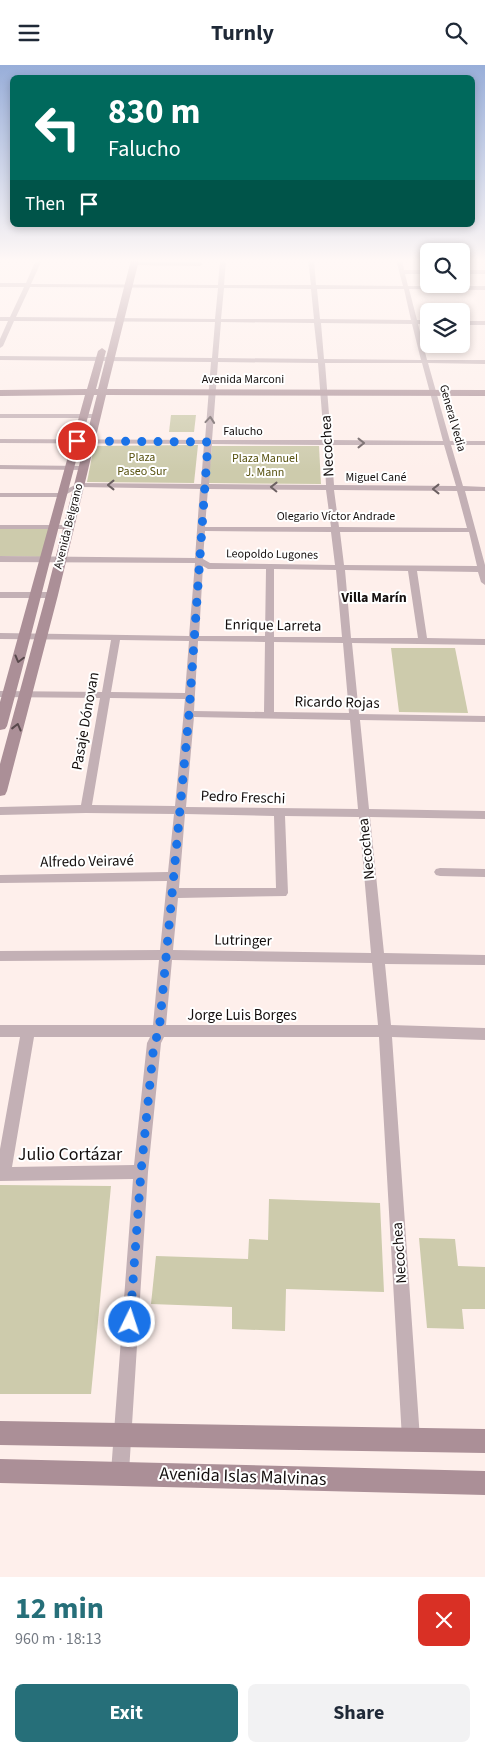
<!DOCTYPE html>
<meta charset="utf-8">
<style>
:root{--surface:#fff;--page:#f2f2f3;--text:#1f2937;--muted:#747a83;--accent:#266f79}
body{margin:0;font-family:"Source Sans 3",sans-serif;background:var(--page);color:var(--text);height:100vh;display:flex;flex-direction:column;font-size:19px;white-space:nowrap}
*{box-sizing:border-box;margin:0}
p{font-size:16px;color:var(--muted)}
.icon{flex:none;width:28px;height:28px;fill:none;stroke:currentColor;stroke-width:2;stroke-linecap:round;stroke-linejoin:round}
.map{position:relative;height:1512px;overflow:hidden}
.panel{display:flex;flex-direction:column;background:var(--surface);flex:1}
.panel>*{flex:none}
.top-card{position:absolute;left:10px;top:10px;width:465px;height:152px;border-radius:8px;box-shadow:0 2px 8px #0003;background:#00695c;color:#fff;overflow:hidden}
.buttons{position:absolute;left:420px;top:178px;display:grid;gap:10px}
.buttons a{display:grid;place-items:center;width:50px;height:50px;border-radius:8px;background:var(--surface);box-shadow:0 2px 8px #0003;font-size:25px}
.pin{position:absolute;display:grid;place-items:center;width:42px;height:42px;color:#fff;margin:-21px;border:2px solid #fff;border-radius:50%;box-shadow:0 1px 5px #0007}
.me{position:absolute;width:55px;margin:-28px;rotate:4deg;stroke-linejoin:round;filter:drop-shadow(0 0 4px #0008)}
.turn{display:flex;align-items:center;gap:18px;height:105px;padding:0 15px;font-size:22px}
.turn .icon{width:65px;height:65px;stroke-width:2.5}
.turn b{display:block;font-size:35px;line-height:42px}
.then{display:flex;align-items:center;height:48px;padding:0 15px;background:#0003;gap:10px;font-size:19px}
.round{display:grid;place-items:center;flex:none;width:52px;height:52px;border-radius:8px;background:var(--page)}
.overview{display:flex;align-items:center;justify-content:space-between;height:85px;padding:0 15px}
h1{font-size:30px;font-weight:700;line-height:38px;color:var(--accent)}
.cta{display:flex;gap:10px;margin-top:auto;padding:10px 15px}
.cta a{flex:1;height:58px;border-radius:8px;background:var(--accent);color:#fff;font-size:20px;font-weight:700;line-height:58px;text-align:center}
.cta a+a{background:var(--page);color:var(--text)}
header{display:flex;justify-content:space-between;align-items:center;height:65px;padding:0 15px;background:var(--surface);font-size:22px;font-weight:700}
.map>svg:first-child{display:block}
.green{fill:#cdcbac}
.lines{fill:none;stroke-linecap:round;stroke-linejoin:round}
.street{fill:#c3b0b5;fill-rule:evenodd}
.secondary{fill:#ab8f97;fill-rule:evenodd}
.oneway{stroke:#6c6062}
.oneway2{stroke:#58494c}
.route{stroke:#1a73e8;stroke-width:9;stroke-dasharray:0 16.2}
.labels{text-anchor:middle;stroke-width:4;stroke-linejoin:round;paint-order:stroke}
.far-street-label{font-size:12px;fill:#140f0e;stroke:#fff}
.far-park-label{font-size:12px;fill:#585210;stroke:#fff}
.far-neighbourhood-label{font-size:14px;font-weight:bold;fill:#140f0e;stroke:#fff}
.street-label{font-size:15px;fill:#140f0e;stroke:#fff}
.near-street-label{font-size:18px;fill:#140f0e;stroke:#fff}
</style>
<header><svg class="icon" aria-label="menu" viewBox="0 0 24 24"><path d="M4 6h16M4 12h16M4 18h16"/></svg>Turnly<svg class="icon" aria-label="search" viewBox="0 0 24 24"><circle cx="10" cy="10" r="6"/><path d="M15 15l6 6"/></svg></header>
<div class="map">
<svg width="485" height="1512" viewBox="0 0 485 1512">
<rect width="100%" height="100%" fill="#feefeb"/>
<g class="green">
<polygon points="171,350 196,350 194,367 169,367"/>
<polygon points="198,380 194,418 87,417 94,381"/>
<polygon points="212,381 319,381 321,419 208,418"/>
<polygon points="0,463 49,464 41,492 0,491"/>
<polygon points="391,583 455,583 468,648 399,647"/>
<polygon points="0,1120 111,1121 91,1329 0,1329"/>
<polygon points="269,1134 380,1138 384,1227 286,1224 285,1266 232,1264 232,1242 151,1239 156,1191 248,1194 249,1174 268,1175"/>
<polygon points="419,1173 455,1174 458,1201 485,1202 485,1244 462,1244 464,1264 427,1263"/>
</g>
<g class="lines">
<g class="street">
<path d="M 36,195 L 42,195 L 31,219 L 218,220 L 220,195 L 226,195 L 224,220 L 311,220 L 308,195 L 314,195 L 316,220 L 403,221 L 396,195 L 402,195 L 404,205 L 429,205 L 429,209 L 405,209 L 408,221 L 485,221 L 485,225 L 409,224 L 417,255 L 429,255 L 429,259 L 418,259 L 427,295 L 485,295 L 485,299 L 428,298 L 450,376 L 485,376 L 485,380 L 451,380 L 463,421 L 485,422 L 485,426 L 465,426 L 485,500 L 485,520 L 481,517 L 478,507 L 417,506 L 427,573 L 485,574 L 485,580 L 352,578 L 359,649 L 485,651 L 485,657 L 360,655 L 369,744 L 485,746 L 485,754 L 370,752 L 384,888 L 485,890 L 485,900 L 385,899 L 391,960 L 485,963 L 485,975 L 392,972 L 420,1374 L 417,1380 L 411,1383 L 405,1380 L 402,1374 L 379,972 L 164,972 L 161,978 L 148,1107 L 129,1407 L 126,1413 L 120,1416 L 114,1413 L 111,1407 L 133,1114 L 0,1116 L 0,1084 L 20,972 L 0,972 L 0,960 L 153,960 L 159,895 L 0,896 L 0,886 L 160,885 L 167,816 L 0,818 L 0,810 L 168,807 L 174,749 L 86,748 L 0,750 L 0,742 L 81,740 L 100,633 L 0,632 L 0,626 L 102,627 L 111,575 L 0,574 L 0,568 L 189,571 L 195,498 L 0,497 L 0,491 L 195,493 L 200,424 L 80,422 L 61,432 L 0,432 L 0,428 L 59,428 L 79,418 L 201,419 L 204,379 L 0,378 L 0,374 L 205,375 L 211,297 L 0,295 L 0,291 L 212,293 L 215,257 L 14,256 L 3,281 L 0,283 L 0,274 L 8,256 L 0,256 L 0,252 L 10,252 L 24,222 L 0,222 L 0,218 L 26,218 ZM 30,222 L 218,223 L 215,254 L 16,252 ZM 224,223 L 311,224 L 314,254 L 221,254 ZM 317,224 L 404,224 L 411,255 L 320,254 ZM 221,257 L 314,258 L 318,294 L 218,293 ZM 321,258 L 412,259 L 421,295 L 324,294 ZM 218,297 L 318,298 L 324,375 L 212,375 ZM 325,298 L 422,298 L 443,376 L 331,375 ZM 212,379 L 324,380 L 326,420 L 209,419 ZM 331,380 L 444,380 L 456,421 L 334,420 ZM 208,424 L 326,425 L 331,462 L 205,462 ZM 334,425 L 457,426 L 467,463 L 339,462 ZM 205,466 L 331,467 L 335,500 L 210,498 L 203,494 ZM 340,467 L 469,467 L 477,501 L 344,500 ZM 203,501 L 208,504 L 266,504 L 265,571 L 199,571 ZM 274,504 L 336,505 L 342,572 L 274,572 ZM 345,505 L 408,506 L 418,573 L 351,573 ZM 120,575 L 189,576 L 185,628 L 111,627 ZM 198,576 L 265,577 L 264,647 L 194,646 ZM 274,577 L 343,578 L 349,648 L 274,647 ZM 110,633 L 185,634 L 175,741 L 92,740 ZM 194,652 L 350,655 L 358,744 L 186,742 ZM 185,749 L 274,751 L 276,823 L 179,823 ZM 285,751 L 359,752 L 371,888 L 173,885 L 178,833 L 286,831 L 288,828 ZM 172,895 L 372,898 L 378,960 L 166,960 ZM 34,972 L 150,972 L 147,978 L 134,1100 L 12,1102 Z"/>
<polygon points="134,197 200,197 203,199 200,201 132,200"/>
<rect x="461" y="205" width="24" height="4"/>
<rect x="461" y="256" width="24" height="4"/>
<polygon points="0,349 96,349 99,351 96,353 0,353"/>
<polygon points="0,400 82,401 86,403 82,405 0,404"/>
<polygon points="0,460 68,460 72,462 68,464 0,464"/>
<polygon points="0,527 52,527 56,530 52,533 0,533"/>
<polygon points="440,803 485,804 485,812 440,811 436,810 434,807 436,804"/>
</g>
<g class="secondary">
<path d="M 131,195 L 139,195 L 107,324 L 485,325 L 485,331 L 106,330 L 58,530 L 7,726 L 5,730 L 0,731 L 0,699 L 46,530 L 97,330 L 94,330 C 63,440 37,551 7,661 L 5,664 L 0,665 L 0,637 L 85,330 L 0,331 L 0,325 L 87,324 L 98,286 L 102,283 L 106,286 L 96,324 L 98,324 Z"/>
<polygon points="0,1356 485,1364 485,1388 0,1380"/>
<polygon points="0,1394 485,1406 485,1430 0,1418"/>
</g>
</g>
<defs><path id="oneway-chevron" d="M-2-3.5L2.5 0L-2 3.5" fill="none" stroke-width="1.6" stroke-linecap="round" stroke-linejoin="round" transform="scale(1.25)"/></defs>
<g class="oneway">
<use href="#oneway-chevron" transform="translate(210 355) rotate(-85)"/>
<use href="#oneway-chevron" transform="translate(361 378)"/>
<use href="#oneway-chevron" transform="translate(111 420) rotate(-180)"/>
<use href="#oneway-chevron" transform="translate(274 422) rotate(-179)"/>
<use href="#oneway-chevron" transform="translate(436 424) rotate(-180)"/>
</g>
<g class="oneway2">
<use href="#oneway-chevron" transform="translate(19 594) rotate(105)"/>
<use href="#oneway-chevron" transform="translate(17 662) rotate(-76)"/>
</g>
<linearGradient id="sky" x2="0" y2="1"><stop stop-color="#98aed9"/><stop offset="0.48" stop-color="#fff8f6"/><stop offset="1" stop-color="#fff8f6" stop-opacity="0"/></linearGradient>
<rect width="485" height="407" fill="url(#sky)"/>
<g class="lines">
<polyline class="route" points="77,376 208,377 189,649 159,967 154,978 141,1107 130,1257"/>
</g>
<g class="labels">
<g class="far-street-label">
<text x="243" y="318">Avenida Marconi</text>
<text transform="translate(453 353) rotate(74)" y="4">General Vedia</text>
<text x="243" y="370">Falucho</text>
<text x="376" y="416">Miguel Cané</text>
<text x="336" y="455">Olegario Víctor Andrade</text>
<text transform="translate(68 461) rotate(-76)" y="4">Avenida Belgrano</text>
<text transform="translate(272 489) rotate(1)" y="4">Leopoldo Lugones</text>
</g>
<g class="far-park-label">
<text x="142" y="396">Plaza<tspan x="142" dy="14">Paseo Sur</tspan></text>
<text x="265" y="397">Plaza Manuel<tspan x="265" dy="14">J. Mann</tspan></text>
</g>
<g class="far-neighbourhood-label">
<text x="374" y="537">Villa Marín</text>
</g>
<g class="street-label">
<text transform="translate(327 381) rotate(-93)" y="5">Necochea</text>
<text transform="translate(273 560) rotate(1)" y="5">Enrique Larreta</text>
<text transform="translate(337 637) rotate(1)" y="5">Ricardo Rojas</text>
<text transform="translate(85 656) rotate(-80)" y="5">Pasaje Dónovan</text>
<text transform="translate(243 732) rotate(2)" y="5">Pedro Freschi</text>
<text transform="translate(366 784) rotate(-96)" y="5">Necochea</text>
<text transform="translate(87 796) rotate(-1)" y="5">Alfredo Veiravé</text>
<text transform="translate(243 875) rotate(1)" y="5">Lutringer</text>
<text x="242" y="955">Jorge Luis Borges</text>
<text transform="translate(399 1188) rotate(-94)" y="5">Necochea</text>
</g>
<g class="near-street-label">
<text x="70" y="1095">Julio Cortázar</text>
<text transform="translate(243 1411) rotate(2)" y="6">Avenida Islas Malvinas</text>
</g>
</g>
</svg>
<div class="buttons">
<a><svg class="icon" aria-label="search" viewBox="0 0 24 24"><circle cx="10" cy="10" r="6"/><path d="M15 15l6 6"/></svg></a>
<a><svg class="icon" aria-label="layers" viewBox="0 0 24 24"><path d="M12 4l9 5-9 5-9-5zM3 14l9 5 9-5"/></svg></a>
</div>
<div class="pin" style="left:77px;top:376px;background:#d93025"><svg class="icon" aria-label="arrive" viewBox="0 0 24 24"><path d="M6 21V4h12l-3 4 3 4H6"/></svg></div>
<svg class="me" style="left:130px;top:1257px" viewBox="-20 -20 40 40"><circle r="17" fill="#1a73e8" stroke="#fff" stroke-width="3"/><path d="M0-11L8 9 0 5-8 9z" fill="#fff"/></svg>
<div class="top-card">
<div class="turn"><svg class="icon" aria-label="left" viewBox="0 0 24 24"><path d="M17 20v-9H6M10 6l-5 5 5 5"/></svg><div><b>830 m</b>Falucho</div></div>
<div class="then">Then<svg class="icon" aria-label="arrive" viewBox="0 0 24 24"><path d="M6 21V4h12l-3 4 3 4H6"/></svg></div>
</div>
</div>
<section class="panel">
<div class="overview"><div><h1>12 min</h1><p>960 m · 18:13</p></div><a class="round" style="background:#d93025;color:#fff"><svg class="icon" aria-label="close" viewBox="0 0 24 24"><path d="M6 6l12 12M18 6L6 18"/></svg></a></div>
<div class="cta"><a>Exit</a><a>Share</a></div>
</section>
